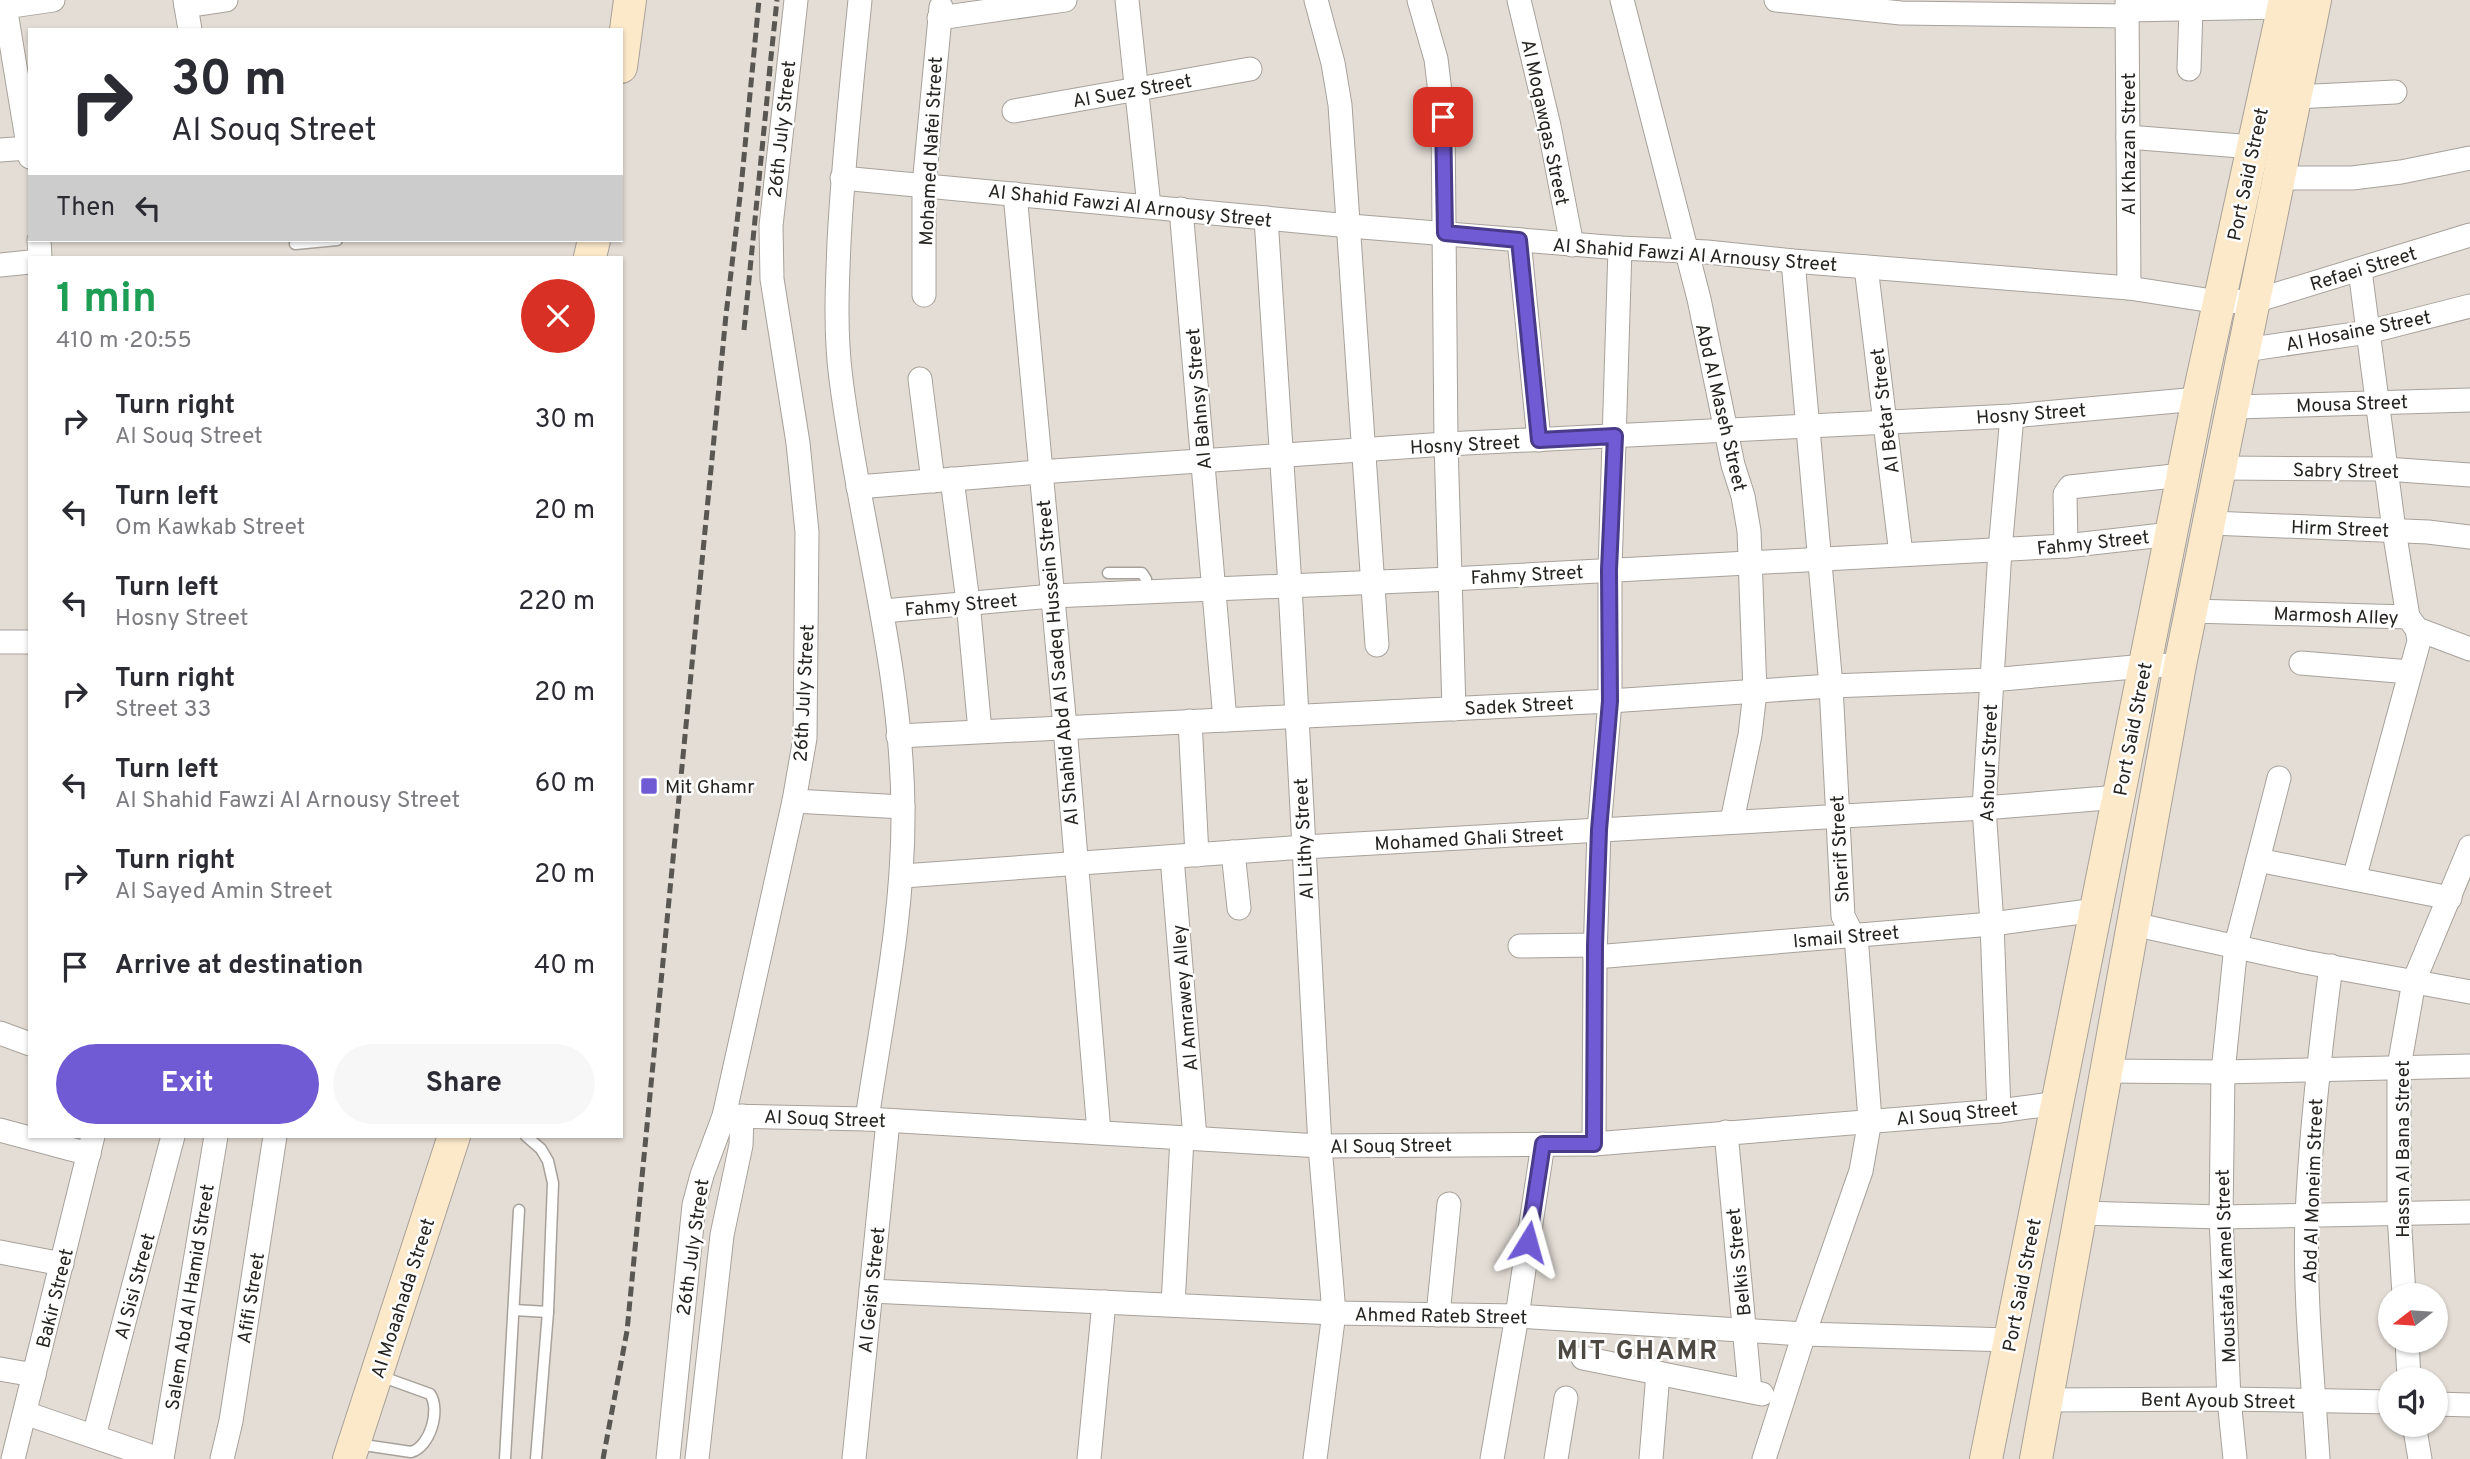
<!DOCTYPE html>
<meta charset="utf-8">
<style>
:root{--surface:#fff;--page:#f7f7f7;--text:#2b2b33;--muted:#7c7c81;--accent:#715bd5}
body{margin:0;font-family:Overpass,sans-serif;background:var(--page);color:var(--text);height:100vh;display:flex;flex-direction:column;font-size:26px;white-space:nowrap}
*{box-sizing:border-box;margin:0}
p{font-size:23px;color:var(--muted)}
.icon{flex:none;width:38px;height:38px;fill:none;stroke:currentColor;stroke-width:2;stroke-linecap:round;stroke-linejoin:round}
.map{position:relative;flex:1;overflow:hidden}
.panel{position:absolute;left:28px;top:256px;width:595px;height:882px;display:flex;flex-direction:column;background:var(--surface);border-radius:0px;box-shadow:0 2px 5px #0004}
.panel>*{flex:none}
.hud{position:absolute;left:28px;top:28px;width:595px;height:214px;border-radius:0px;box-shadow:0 2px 5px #0004;background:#fff;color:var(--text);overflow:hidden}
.needle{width:46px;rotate:253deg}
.fabs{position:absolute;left:2378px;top:1283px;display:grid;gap:14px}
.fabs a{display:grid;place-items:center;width:70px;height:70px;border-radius:50%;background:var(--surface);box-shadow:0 2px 5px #0004;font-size:35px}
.pin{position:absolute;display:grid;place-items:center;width:60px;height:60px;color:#fff;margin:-30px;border-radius:14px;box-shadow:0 4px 10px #0006}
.me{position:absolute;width:77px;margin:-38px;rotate:8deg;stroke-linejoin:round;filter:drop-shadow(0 0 5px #0008)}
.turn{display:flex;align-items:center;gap:24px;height:147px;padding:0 28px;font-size:32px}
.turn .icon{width:91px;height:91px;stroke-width:2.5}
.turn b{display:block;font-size:49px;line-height:60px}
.then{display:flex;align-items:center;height:66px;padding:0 28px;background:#0003;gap:14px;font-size:26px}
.round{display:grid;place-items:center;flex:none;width:74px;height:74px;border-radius:37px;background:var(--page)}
.overview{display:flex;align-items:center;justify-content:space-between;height:119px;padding:0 28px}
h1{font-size:42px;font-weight:700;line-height:52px;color:#1e9e55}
.primary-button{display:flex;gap:14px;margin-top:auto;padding:14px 28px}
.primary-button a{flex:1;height:80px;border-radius:42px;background:var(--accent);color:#fff;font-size:28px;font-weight:700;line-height:80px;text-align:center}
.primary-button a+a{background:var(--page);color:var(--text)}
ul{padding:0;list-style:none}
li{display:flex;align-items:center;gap:21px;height:91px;padding:0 28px}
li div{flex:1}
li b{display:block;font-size:26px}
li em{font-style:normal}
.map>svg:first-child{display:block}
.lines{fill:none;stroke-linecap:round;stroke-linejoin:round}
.lane-casing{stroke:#a7a19a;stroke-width:13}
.street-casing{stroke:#a7a19a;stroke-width:25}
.secondary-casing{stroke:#a7a19a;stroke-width:34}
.lane{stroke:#fff;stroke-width:10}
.street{stroke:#fff;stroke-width:23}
.secondary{stroke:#fce9ca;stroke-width:32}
.rail{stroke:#5a5752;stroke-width:5;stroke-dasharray:10 5;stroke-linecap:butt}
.route-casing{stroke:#493b8a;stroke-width:18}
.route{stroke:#715bd5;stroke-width:12}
.poi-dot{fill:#715bd5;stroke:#fff;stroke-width:2.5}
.labels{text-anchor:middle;stroke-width:5;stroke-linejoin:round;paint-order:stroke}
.street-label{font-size:19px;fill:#262421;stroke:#fff}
.poi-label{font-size:19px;fill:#262421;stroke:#fff;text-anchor:start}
.district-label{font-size:26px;font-weight:bold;letter-spacing:2px;fill:#4d4841;stroke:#fff}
</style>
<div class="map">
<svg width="2470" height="1459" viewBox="0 0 2470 1459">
<rect width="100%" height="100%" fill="#e3ddd5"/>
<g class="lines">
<defs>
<g id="lane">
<polyline points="295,244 337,240"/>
<polyline points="1108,573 1142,573 1146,579 1147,592"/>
<polyline points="526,1136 541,1149 548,1161 553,1183 548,1312 536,1459"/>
<polyline points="514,1310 548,1312"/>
<path d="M 357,1444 L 411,1452 C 430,1447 441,1410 430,1394 L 380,1376"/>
<polyline points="505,1459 519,1210"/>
</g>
<g id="street">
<polyline points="4,0 30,157"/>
<polyline points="185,0 190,30"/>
<path d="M 860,0 C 852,81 843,162 839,243 C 837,289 835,333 841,379 C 859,523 902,664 903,810 C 904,914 882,1017 867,1119"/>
<polyline points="1127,0 1149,206"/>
<polyline points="1316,0 1333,63 1340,105 1377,645"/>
<polyline points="1419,0 1436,59 1443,117 1446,444 1454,709"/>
<polyline points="1519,0 1549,126 1572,245"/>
<polyline points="1622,0 1699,299 1733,465 1743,496 1749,531 1755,692 1750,735 1732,821"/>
<polyline points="1776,0 1901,13 2127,16"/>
<polyline points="2127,3 2129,288"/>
<polyline points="186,6 226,0"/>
<polyline points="5,7 53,0"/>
<polyline points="2127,10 2283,7"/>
<polyline points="939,18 1065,0"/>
<polyline points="2189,69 2191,9"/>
<polyline points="2295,97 2395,92"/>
<polyline points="1014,111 1250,69"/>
<polyline points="2128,137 2253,147"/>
<polyline points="0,150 28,148"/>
<polyline points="842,178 1350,226 1620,248 1707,252 1793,261 2129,288 2219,302 2255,301 2470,235"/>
<polyline points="2279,178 2352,178 2401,172 2470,158"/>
<polyline points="1015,194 1065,727 1099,1132"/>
<polyline points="1181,209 1225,720"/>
<polyline points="1266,218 1290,586 1320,1146 1334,1313 1315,1459"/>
<polyline points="39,240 40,257"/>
<polyline points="1519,240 1539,440"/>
<polyline points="0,265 30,262"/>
<polyline points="1866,267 1901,554"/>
<polyline points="2360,270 2394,530 2408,617"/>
<polyline points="924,295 924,185 941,7"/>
<polyline points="2245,350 2368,332 2470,306"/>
<polyline points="920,379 933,481"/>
<polyline points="2234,407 2470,400"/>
<polyline points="2221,468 2386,469 2470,475"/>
<polyline points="952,479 968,602 980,731"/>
<polyline points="858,487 1039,472 1446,444 2012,416 2198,399"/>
<polyline points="2211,523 2428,532 2470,537"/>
<polyline points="2066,546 2065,494 2070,487 2183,475"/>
<polyline points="883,611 1052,596 1450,579 2066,546 2171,534"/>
<polyline points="2192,611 2408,617 2417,629 2470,649"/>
<polyline points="0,642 30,642"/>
<polyline points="2301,663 2410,672"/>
<polyline points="1190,721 1197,855"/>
<polyline points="898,736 1610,701 1831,686 1991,680 2145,666 2180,665"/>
<polyline points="794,801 903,807"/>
<polyline points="1233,852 1239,908"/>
<polyline points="1172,857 1195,1138"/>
<polyline points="2258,860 2450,898"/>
<polyline points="903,876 1304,847 1984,808 2119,797"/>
<polyline points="2354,879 2419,641 2417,629"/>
<polyline points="2133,924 2305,962 2470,992"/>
<polyline points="1520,946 1595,945"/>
<polyline points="1595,957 1992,924 2096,910"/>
<polyline points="0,1033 30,1044"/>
<polyline points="2106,1071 2223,1072 2470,1066"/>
<polyline points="1999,1111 1992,924 1984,808 2000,550 2012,416"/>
<polyline points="724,1116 867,1119 1320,1146 1594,1144 1999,1111 2058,1103"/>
<polyline points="0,1130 89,1154"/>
<polyline points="1726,1132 1750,1391"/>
<polyline points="1594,1144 1595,957 1599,830 1610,701 1610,570 1620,248"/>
<polyline points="2080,1213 2221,1217 2470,1212"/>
<polyline points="0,1252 62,1264"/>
<polyline points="871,1291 1334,1313 1517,1316 1804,1334 2010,1340"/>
<polyline points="2404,1295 2399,1214 2399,1067 2414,981 2470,847"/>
<polyline points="1173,1305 1182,1138"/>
<polyline points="1438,1315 1449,1204"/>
<polyline points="2407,1340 2409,1379"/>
<polyline points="1583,1358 1762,1394"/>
<polyline points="0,1369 34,1375"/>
<polyline points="2046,1400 2229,1399 2390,1402"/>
<polyline points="2436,1404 2470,1405"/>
<polyline points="25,1413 159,1459"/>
<polyline points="2414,1424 2420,1459"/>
<polyline points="94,1436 173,1136"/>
<polyline points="13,1459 93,1136"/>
<polyline points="162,1459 216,1136"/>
<polyline points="222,1459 231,1421 275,1136"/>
<polyline points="668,1459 694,1205 702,1175 724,1116 794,801 805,738 807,532 798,443 772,279 771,226 796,0"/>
<polyline points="697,1459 722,1235 741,1145 742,1116"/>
<polyline points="854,1459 888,1121"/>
<polyline points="1089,1459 1104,1302"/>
<polyline points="1492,1459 1517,1316 1543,1144"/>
<polyline points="1556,1459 1566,1398"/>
<polyline points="1651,1459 1658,1373"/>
<polyline points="1764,1459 1804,1334 1861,1171 1870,1120 1856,935 1850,930 1843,916 1831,686 1793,261"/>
<polyline points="2235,1459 2229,1399 2221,1217 2223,1072 2236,945 2279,778"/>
<path d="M 2318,1459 C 2313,1378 2304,1296 2307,1215 C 2311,1132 2320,1049 2331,966"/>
</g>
<g id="secondary">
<polyline points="621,67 630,0"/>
<polyline points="590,257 594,240"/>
<polyline points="349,1459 454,1136"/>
<polyline points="1986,1459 2198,399 2285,0"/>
<polyline points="2036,1459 2180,665 2315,0"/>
</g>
</defs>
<use href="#lane" class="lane-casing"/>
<use href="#street" class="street-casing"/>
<use href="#secondary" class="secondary-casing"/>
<use href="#lane" class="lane"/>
<use href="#street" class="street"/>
<use href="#secondary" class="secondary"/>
<g class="rail">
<polyline points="769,76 777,0"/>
<polyline points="744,330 770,69"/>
<polyline points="603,1459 627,1331 726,315 741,188 759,0"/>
</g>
</g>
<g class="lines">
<defs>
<polyline id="route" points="1443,117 1445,233 1519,240 1539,440 1615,436 1609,570 1610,701 1599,830 1595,945 1594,1144 1543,1144 1528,1242"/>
</defs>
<use href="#route" class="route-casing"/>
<use href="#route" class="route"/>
</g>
<rect class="poi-dot" x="640" y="777" width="18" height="18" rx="3.5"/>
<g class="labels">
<g class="street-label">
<text transform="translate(1132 90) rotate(-10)" y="7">Al Suez Street</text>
<text transform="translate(1546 122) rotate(78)" y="7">Al Moqawqas Street</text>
<text transform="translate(781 129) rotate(-84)" y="7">26th July Street</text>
<text transform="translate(2128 144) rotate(-90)" y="7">Al Khazan Street</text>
<text transform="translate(930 151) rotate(-87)" y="7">Mohamed Nafei Street</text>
<text transform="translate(2247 174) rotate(-78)" y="7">Port Said Street</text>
<text transform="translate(1130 205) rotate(6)" y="7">Al Shahid Fawzi Al Arnousy Street</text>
<text transform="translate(1695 254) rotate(4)" y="7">Al Shahid Fawzi Al Arnousy Street</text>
<text transform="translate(2363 268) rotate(-17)" y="7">Refaei Street</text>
<text transform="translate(2358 330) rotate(-11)" y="7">Al Hosaine Street</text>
<text transform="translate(1198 399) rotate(-95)" y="7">Al Bahnsy Street</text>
<text transform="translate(2352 403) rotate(-2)" y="7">Mousa Street</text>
<text transform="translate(1722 407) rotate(77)" y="7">Abd Al Maseh Street</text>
<text transform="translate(1884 411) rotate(-97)" y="7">Al Betar Street</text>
<text transform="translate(2031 413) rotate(-4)" y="7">Hosny Street</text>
<text transform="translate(1465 444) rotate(-3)" y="7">Hosny Street</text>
<text transform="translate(2346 470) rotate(1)" y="7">Sabry Street</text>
<text transform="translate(2340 528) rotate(2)" y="7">Hirm Street</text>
<text transform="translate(2093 542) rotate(-6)" y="7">Fahmy Street</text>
<text transform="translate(1527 574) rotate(-3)" y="7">Fahmy Street</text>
<text transform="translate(961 604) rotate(-5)" y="7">Fahmy Street</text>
<text transform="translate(2336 615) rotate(2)" y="7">Marmosh Alley</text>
<text transform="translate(1057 663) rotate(-95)" y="7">Al Shahid Abd Al Sadeq Hussein Street</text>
<text transform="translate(803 693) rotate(-87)" y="7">26th July Street</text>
<text transform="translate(1519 705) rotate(-3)" y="7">Sadek Street</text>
<text transform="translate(2132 729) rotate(-79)" y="7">Port Said Street</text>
<text transform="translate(1988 763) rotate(-88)" y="7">Ashour Street</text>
<text transform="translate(1469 838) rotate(-3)" y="7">Mohamed Ghali Street</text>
<text transform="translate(1303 839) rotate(-93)" y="7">Al Lithy Street</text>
<text transform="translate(1839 849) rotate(-93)" y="7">Sherif Street</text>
<text transform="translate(1846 936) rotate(-5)" y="7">Ismail Street</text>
<text transform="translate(1184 998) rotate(-95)" y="7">Al Amrawey Alley</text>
<text transform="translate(1957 1113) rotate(-5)" y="7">Al Souq Street</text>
<text transform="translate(825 1118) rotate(2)" y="7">Al Souq Street</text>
<text transform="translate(1391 1145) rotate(-1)" y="7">Al Souq Street</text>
<text transform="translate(2402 1149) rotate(-90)" y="7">Hassn Al Bana Street</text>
<text transform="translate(2312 1191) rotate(-88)" y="7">Abd Al Moneim Street</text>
<text transform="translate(692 1247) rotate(-82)" y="7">26th July Street</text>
<text transform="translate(1738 1262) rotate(-96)" y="7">Belkis Street</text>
<text transform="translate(2225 1266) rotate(-92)" y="7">Moustafa Kamel Street</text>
<text transform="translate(2021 1285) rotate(-79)" y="7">Port Said Street</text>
<text transform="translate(134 1286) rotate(-75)" y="7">Al Sisi Street</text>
<text transform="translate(871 1290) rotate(-84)" y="7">Al Geish Street</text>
<text transform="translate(189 1297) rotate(-81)" y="7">Salem Abd Al Hamid Street</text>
<text transform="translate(54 1298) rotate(-76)" y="7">Bakir Street</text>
<text transform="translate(250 1298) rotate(-81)" y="7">Afifi Street</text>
<text transform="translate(402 1298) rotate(-72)" y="7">Al Moaahada Street</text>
<text transform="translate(1441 1315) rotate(1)" y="7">Ahmed Rateb Street</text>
<text transform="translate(2218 1400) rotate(1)" y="7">Bent Ayoub Street</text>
</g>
<g class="poi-label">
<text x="665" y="793">Mit Ghamr</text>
</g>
<g class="district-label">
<text x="1638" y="1359">MIT GHAMR</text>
</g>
</g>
</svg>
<div class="fabs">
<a><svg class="needle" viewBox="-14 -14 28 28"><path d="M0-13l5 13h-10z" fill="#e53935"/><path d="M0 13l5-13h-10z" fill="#7c7c81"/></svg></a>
<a><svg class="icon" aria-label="sound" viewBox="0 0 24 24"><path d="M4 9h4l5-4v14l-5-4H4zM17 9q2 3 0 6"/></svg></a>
</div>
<div class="pin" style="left:1443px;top:117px;background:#d93025"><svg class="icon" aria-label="arrive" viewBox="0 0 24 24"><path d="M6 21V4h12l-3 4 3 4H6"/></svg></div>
<svg class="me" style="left:1528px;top:1242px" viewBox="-20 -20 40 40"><path d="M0-17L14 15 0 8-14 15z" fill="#715bd5" stroke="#fff" stroke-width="4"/></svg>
<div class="hud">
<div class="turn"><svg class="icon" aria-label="right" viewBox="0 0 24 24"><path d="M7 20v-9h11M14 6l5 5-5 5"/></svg><div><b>30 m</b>Al Souq Street</div></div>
<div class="then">Then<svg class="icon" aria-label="left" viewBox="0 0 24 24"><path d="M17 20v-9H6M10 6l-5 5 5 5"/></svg></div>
</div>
<section class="panel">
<div class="overview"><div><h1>1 min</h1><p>410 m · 20:55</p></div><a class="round" style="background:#d93025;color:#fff"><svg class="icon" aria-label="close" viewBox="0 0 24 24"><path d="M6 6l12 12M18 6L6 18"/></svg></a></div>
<ul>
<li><svg class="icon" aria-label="right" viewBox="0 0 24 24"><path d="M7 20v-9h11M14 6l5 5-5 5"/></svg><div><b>Turn right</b><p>Al Souq Street</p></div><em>30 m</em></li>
<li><svg class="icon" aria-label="left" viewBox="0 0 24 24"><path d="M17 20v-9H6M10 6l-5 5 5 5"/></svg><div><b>Turn left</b><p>Om Kawkab Street</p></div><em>20 m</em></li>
<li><svg class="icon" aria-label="left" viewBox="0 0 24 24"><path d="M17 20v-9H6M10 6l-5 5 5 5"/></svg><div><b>Turn left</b><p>Hosny Street</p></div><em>220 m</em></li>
<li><svg class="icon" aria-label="right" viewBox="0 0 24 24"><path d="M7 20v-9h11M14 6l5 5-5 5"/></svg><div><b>Turn right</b><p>Street 33</p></div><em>20 m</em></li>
<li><svg class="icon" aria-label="left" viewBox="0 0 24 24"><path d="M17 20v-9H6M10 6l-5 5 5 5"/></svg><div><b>Turn left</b><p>Al Shahid Fawzi Al Arnousy Street</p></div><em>60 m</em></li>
<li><svg class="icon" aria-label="right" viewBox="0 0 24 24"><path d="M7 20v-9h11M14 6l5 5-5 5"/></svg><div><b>Turn right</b><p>Al Sayed Amin Street</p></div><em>20 m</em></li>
<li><svg class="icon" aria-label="arrive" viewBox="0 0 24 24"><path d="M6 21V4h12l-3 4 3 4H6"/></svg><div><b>Arrive at destination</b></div><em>40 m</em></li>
</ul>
<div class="primary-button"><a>Exit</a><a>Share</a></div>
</section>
</div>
